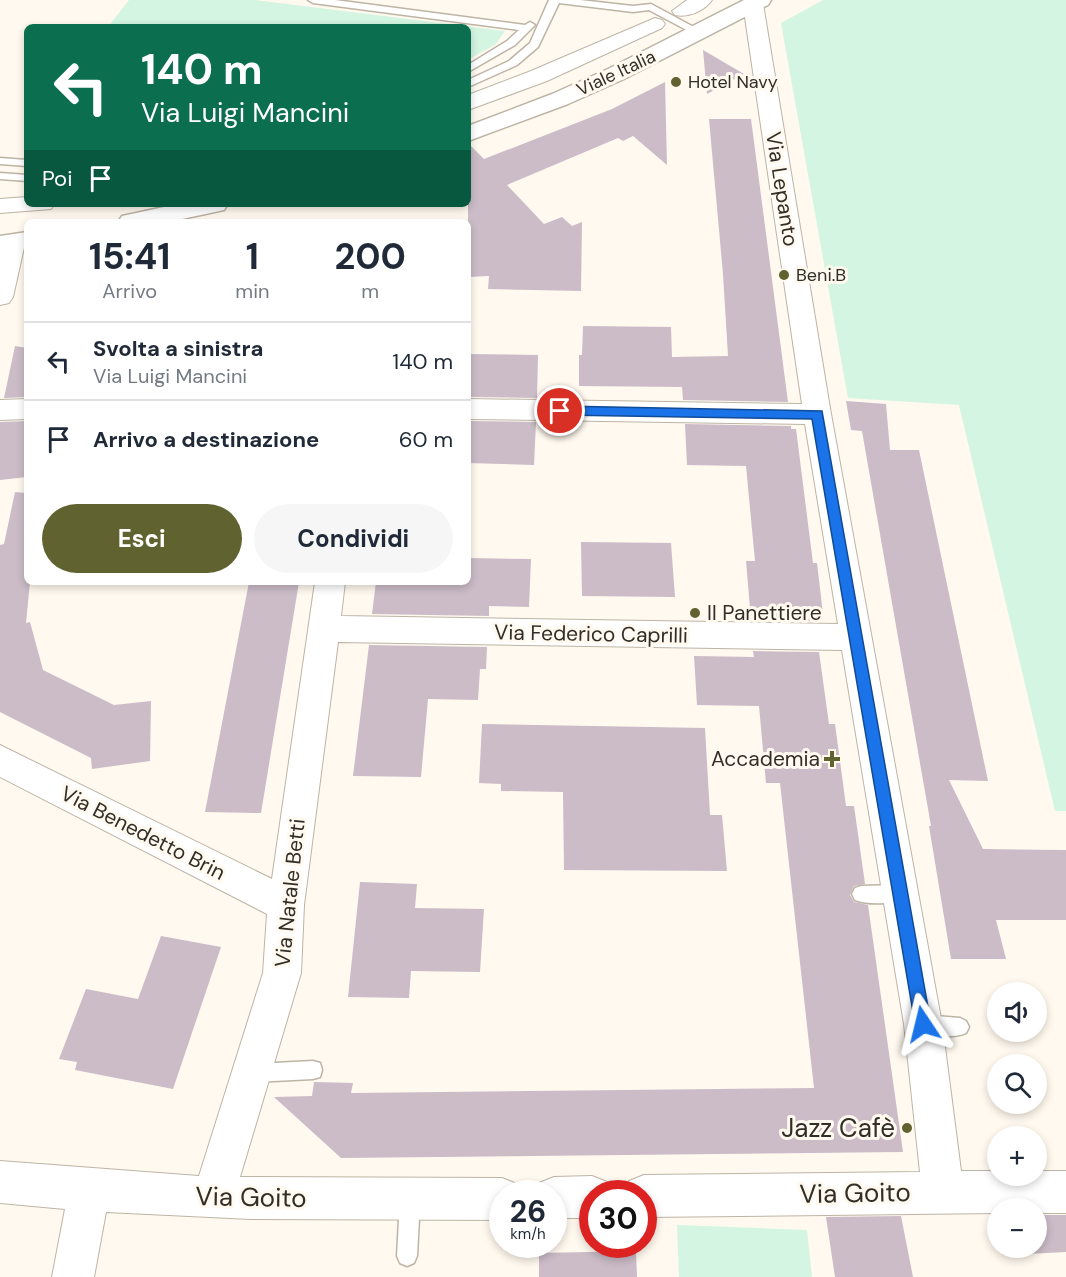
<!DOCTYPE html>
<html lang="it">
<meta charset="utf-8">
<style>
:root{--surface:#fff;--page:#f6f6f7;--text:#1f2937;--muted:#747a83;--line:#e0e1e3;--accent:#606230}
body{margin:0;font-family:"DM Sans",sans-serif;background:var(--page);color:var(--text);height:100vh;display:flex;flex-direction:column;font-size:22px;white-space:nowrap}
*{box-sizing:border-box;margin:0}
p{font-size:20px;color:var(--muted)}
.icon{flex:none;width:33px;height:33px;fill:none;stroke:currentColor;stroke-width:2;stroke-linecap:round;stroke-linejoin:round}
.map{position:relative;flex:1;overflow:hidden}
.details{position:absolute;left:24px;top:219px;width:447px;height:366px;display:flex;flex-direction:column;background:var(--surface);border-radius:9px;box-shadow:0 3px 9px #0003}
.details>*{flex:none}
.top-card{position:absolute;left:24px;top:24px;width:447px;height:183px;border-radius:9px;box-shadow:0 3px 9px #0003;background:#0b6e4f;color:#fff;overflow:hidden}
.fabs{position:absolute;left:987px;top:982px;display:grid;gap:12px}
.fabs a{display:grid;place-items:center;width:60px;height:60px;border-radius:50%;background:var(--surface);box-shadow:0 3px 9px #0003;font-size:30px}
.speed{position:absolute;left:489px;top:1180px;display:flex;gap:12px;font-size:30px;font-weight:700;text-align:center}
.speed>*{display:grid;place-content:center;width:78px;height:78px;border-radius:50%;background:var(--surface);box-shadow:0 3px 9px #0003;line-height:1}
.speed small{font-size:15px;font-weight:400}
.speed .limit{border:9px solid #d22;background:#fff;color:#111}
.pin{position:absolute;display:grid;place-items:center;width:51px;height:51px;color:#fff;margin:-26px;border:3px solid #fff;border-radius:50%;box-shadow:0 2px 6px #0007}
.me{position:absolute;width:66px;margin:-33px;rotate:350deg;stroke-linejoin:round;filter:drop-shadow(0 0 4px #0008)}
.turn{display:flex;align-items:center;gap:21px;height:126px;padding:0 18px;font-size:27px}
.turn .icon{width:78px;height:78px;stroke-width:2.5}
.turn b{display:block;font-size:42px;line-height:51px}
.then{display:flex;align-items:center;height:57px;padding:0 18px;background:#0003;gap:12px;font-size:22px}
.eta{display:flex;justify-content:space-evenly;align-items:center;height:102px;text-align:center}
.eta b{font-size:36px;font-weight:700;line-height:42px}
.cta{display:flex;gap:12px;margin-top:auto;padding:12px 18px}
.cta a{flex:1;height:69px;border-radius:36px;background:var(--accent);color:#fff;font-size:24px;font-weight:700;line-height:69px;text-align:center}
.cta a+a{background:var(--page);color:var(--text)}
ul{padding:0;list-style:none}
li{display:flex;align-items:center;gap:18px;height:78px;padding:0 18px;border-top:2px solid var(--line)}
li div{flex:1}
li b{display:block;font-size:22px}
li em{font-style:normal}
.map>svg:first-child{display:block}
.green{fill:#d4f5e1}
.building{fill:#cbbcc8}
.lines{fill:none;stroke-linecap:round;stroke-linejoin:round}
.lane-casing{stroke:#bdb4a5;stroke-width:3}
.street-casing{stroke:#bdb4a5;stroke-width:2}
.secondary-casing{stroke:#bdb4a5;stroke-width:3}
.lane{fill:#fff;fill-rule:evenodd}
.street{fill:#fff;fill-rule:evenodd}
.secondary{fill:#fff;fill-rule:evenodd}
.route{fill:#1a73e8;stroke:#114b97;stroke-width:1.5}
.poi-dot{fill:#606230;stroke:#fff9ef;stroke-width:2}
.labels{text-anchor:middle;stroke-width:6;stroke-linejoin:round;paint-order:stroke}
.far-street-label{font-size:18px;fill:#312e28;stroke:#fff9ef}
.far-poi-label{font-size:18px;fill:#312e28;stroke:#fff9ef;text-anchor:start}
.street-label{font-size:21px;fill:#312e28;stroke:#fff9ef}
.poi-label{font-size:21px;fill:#312e28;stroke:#fff9ef;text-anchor:start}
.near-poi-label{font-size:26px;fill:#312e28;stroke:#fff9ef;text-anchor:end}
.near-street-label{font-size:26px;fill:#312e28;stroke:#fff9ef}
</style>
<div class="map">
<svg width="1066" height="1277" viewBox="0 0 1066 1277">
<rect width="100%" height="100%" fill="#fff9ef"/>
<g class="green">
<polygon points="129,0 255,0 505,31 496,44 468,60 468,27 108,27"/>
<polygon points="823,0 1066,0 1066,811 1055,811 959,405 848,398 781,23"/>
<polygon points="677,1225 807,1230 812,1277 679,1277"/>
</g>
<g class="building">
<polygon points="703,50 744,74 707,94"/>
<polygon points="665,82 667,165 633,136 623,141 618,138 507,185 544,224 562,217 572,226 582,222 581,291 488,289 489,276 468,277 468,143 484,159 612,109"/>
<polygon points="709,119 751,119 788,402 683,400 682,387 579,386 579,355 582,355 583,326 671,327 672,357 728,356 723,274"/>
<polygon points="15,346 27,348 27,397 4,398"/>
<polygon points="468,354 538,355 537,398 468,397"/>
<polygon points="846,401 886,404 890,450 919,450 988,781 949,780 983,849 1066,850 1066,920 996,920 1006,959 951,959 929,826 931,826 862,431 851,430"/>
<polygon points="27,421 27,477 0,480 0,422"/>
<polygon points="468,421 536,422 534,465 468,463"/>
<polygon points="685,424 791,426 791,429 796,429 813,563 817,563 823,614 815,614 816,621 751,620 746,561 755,561 746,466 687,465"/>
<polygon points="15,492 27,493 27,582 30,582 26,623 30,622 43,670 114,705 151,701 150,761 92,769 91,758 0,712 0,545 4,544"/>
<polygon points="581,542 671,543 675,597 582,596"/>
<polygon points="468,558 531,559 529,607 489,606 489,616 372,614 376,582 468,582"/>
<polygon points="249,582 299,582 261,813 205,812"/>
<polygon points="369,645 487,647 486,669 480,669 478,700 428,699 421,777 353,776"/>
<polygon points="753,651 819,652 829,724 835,724 846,806 854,806 865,884 854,886 850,895 854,902 868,905 903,1152 341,1158 274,1097 312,1096 314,1082 353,1083 351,1093 814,1088 780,783 766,783 759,706 697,705 694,656 754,657"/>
<polygon points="482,724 705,728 710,815 722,815 727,871 564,870 563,792 501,791 501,784 479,783"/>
<polygon points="360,882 417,884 415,908 484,909 480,972 411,971 409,998 348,997"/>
<polygon points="161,936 221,947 173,1089 75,1070 77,1062 59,1059 86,989 138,999"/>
<polygon points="1036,1215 1066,1215 1066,1252 1003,1255 1002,1248 1036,1248"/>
<polygon points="901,1216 913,1277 835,1277 826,1217"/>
<polygon points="636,1251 637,1277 539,1277 539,1253"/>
</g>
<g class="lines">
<defs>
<g id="lane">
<polygon points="308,0 335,0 525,25 530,22 535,25 515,45 468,72 468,65 507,41 519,30 313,3"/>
<polygon points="549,0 580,0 633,6 651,4 703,32 694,34 649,10 633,12 559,3 538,47 517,65 468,87 468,80 509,61 530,43"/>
<polygon points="0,158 27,160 27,166 0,164"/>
<polygon points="0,173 27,175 27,181 0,179"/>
<path d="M 899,885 L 905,887 L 908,893 L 905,899 C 892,904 868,905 855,900 L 852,894 L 855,888 L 861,886 Z"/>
<path d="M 923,1015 L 960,1018 L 966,1021 L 969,1027 L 966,1033 C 954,1039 929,1036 917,1030 L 914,1024 L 917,1018 Z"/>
<polygon points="313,1061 320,1063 322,1070 320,1077 313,1079 253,1082 246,1080 244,1073 246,1066 253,1064"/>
<polygon points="410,1190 417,1193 420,1200 417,1256 414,1263 407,1266 400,1263 397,1256 400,1200 403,1193"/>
</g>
<g id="street">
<path d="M 687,0 L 712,0 C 705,11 687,18 675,15 L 672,11 Z"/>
<polygon points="746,0 760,0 763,4 831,414 942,1024 961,1171 998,1171 998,1176 1036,1176 1036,1171 1066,1171 1066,1213 1036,1213 1036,1209 998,1209 998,1213 644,1217 644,1194 624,1194 629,1181 644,1175 920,1172 904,1024 842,650 338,642 304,905 301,973 240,1177 502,1178 517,1184 521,1194 502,1194 502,1220 251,1219 106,1212 94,1277 52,1277 65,1209 0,1203 0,1161 199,1176 263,973 267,914 0,777 0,745 272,879 315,582 345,582 341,616 838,624 805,424 468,419 468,399 802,404 743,4"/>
<polygon points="655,18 662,20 665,24 662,28 547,81 468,110 468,95 531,71"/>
<polygon points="27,197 27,204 55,204 51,209 0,213 0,199"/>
<polygon points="13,235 22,237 25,243 13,297 9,303 0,305 0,246 4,237"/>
<polygon points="27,399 27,419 0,420 0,400"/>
<polygon points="592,1176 607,1182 611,1194 592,1194 592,1218 554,1218 554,1194 535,1194 539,1183 554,1177"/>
</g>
<g id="secondary">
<polygon points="744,0 771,0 768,5 624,79 568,104 468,141 468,126 552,94 608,69"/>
<polygon points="178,204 228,204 224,210 168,222 118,222 122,216"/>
<polygon points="27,232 27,248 0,252 0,236"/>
</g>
</defs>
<use href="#lane" class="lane-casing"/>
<use href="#street" class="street-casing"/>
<use href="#secondary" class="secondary-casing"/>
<use href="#lane" class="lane"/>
<use href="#street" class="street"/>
<use href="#secondary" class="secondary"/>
</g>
<polygon class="route" points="560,406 822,411 931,1024 929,1030 923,1033 917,1030 915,1024 812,419 560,415 554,411"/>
<g class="poi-dot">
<circle cx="676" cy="82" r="6"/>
<circle cx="784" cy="275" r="6"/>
<circle cx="695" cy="613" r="6"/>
<path d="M829 750h6v6h6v6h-6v6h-6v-6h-6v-6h6z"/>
<circle cx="907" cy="1128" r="6"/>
</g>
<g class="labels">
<g class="far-street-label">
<text transform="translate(616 73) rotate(-25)" y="6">Viale Italia</text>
</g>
<g class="far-poi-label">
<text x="688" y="88">Hotel Navy</text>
<text x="796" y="281">Beni.B</text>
</g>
<g class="street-label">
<text transform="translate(782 189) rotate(81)" y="7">Via Lepanto</text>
<text transform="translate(591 634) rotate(1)" y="7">Via Federico Caprilli</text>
<text transform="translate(143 833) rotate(27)" y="7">Via Benedetto Brin</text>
<text transform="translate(290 893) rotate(-84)" y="7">Via Natale Betti</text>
</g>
<g class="poi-label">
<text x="707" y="620">Il Panettiere</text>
<text x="820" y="766" text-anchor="end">Accademia</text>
</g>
<g class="near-poi-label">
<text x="895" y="1137">Jazz Cafè</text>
</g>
<g class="near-street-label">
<text transform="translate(855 1193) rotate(-1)" y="9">Via Goito</text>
<text transform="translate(251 1197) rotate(1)" y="9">Via Goito</text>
</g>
</g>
</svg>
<div class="fabs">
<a><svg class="icon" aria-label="sound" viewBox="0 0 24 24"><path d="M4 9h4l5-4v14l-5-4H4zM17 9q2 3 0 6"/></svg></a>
<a><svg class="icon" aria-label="search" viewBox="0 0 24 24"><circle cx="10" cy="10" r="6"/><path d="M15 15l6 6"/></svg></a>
<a>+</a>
<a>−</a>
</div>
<div class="speed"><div>26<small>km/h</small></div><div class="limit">30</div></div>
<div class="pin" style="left:560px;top:411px;background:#d93025"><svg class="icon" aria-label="arrive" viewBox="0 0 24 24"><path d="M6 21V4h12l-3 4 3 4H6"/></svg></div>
<svg class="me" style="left:923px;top:1024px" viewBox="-20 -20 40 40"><path d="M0-17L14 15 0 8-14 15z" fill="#1a73e8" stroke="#fff" stroke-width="4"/></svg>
<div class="top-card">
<div class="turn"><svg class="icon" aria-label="left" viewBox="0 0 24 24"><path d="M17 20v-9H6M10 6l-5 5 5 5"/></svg><div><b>140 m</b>Via Luigi Mancini</div></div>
<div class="then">Poi<svg class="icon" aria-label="arrive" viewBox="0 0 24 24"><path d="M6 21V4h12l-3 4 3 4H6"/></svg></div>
</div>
<section class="details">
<div class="eta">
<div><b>15:41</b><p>Arrivo</p></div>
<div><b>1</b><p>min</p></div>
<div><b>200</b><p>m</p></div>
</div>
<ul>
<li><svg class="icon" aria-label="left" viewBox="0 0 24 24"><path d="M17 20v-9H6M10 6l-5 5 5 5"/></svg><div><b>Svolta a sinistra</b><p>Via Luigi Mancini</p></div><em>140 m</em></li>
<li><svg class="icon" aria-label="arrive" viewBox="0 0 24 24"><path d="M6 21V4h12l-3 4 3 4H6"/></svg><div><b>Arrivo a destinazione</b></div><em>60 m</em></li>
</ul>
<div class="cta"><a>Esci</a><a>Condividi</a></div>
</section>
</div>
